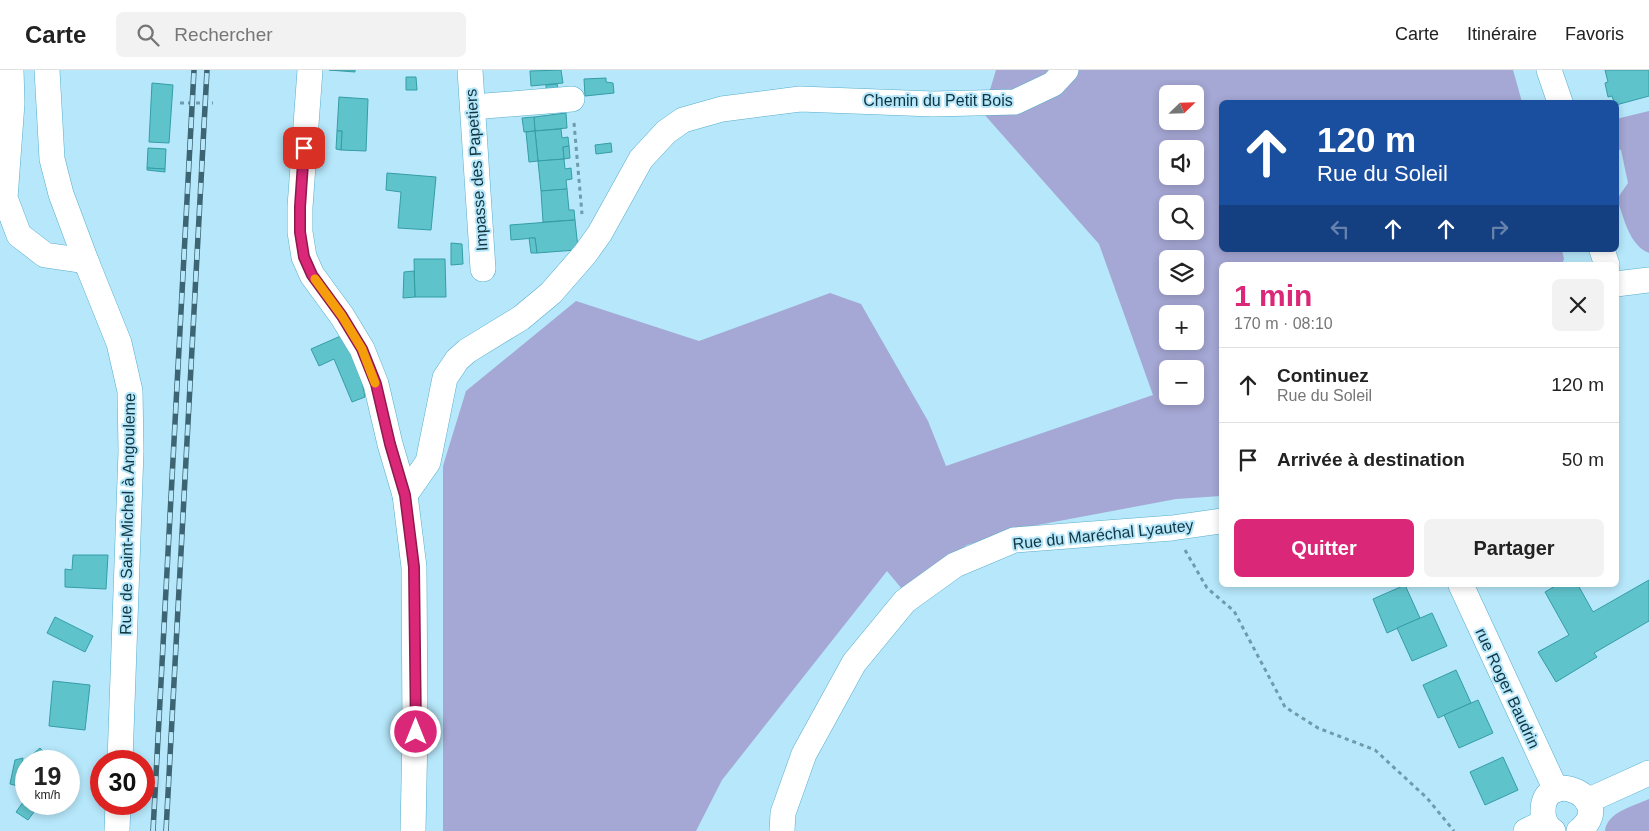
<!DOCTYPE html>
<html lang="fr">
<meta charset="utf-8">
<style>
:root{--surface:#fff;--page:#f2f2f2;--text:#222;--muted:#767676;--line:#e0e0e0;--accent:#db2777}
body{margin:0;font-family:Arial,sans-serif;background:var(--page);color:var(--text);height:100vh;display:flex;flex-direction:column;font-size:19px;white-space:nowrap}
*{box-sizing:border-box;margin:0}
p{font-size:16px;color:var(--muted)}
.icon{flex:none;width:28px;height:28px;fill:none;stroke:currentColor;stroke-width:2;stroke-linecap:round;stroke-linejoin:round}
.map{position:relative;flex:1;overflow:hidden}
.sheet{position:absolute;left:1219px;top:192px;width:400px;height:325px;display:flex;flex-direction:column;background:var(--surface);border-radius:8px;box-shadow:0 2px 8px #0003}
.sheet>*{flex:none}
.hud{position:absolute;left:1219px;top:30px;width:400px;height:152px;border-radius:8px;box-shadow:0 2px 8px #0003;background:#1a4fa0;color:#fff;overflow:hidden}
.needle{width:32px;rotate:67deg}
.controls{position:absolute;left:1159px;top:15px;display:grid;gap:10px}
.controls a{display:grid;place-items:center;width:45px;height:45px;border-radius:8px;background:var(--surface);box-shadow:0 2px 8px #0003;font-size:25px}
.speed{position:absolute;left:15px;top:680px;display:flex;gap:10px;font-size:25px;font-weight:700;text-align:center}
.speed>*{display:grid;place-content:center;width:65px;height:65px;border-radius:50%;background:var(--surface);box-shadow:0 2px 8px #0003;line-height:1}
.speed small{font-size:12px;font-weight:400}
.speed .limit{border:8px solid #d22;background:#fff;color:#111}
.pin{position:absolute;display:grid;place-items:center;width:42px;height:42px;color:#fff;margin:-21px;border-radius:10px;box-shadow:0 2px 8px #0006}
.me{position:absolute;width:55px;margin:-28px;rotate:0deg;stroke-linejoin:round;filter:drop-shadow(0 0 4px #0008)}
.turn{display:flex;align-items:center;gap:18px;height:105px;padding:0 15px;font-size:22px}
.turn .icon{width:65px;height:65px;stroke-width:2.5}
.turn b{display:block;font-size:35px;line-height:42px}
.lanes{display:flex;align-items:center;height:48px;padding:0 15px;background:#0003;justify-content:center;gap:25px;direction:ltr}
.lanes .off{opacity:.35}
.round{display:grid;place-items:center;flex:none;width:52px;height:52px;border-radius:8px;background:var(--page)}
.summary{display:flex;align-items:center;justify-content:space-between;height:85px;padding:0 15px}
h1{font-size:30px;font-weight:800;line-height:38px;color:var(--accent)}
.action{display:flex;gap:10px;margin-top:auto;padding:10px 15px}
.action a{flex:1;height:58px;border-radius:8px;background:var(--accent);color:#fff;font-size:20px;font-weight:800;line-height:58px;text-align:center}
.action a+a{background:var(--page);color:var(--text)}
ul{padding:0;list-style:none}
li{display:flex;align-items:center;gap:15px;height:75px;padding:0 15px;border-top:1px solid var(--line)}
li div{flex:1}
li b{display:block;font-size:19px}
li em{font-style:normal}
header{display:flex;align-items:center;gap:30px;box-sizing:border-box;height:70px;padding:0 25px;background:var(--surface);border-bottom:1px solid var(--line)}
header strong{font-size:24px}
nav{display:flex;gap:28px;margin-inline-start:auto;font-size:18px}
.search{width:350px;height:45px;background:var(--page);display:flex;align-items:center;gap:12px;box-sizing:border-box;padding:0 18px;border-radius:8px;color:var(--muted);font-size:19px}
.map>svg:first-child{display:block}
.green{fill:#a5a7d4;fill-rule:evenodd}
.building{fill:#5fc3cc;stroke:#349da6}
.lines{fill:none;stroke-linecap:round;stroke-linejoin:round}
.minor-casing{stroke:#57aecb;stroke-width:26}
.path{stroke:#6f9bab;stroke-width:3;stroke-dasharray:4 4;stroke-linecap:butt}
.minor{stroke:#fff;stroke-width:25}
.rail-casing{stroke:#3c6472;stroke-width:5.5}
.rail{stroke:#b6e7fa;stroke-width:4;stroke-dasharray:11;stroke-linecap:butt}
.route-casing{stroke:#8e194d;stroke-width:12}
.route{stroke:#db2777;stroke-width:9}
.slow{stroke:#f59e0b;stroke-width:9}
.labels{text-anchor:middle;stroke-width:4;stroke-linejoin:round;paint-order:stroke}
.street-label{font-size:16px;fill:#103541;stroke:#b6e7fa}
</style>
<header>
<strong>Carte</strong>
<div class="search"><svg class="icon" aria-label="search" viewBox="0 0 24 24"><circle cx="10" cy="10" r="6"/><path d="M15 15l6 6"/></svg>Rechercher</div>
<nav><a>Carte</a><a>Itinéraire</a><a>Favoris</a></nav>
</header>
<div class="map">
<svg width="1649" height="761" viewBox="0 0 1649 761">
<rect width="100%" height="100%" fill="#b6e7fa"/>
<g class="green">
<path d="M 996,0 L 1513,0 L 1522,32 L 1221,32 L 1221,180 L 1562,180 L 1564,189 L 1562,195 L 1221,195 L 1221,426 L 1176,429 L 1027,457 L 967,475 L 902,519 L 887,501 L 722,710 L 696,761 L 443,761 L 443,396 L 466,321 L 576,231 L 699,271 L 830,223 L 861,234 L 928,351 L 946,396 L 1153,325 L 1099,174 L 983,43 ZM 1168,24 L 1195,24 L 1195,51 L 1168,51 ZM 1168,79 L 1195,79 L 1195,106 L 1168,106 ZM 1168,134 L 1195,134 L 1195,161 L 1168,161 ZM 1168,189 L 1195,189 L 1195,216 L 1168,216 ZM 1168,244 L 1195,244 L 1195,271 L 1168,271 ZM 1168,299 L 1195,299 L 1195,326 L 1168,326 Z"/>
<path d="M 1649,41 L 1649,183 C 1629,175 1624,148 1617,129 L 1628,113 L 1621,80 L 1616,79 L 1616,49 Z"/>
<path d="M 1649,729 L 1649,761 L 1605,761 C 1607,742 1634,736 1649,729 Z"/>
</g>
<g class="building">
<polygon points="329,0 355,0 355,2"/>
<polygon points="561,0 563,13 531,16 530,1"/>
<polygon points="1605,0 1649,0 1649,26 1616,35 1616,32 1614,32 1612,26 1608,27 1605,13 1608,12"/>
<polygon points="406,7 416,7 417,20 406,20"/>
<polygon points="606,8 606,12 613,13 614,23 585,26 584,9"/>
<polygon points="152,13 173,15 169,73 149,72"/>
<polygon points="557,14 558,18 546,19 546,15"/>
<polygon points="339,27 368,29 366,81 341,80 342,61 337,61"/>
<polygon points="566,43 567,58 535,61 534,47"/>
<polygon points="534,47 535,61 524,62 522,48"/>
<polygon points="561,59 562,68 568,67 569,76 563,77 564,89 538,91 535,61"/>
<polygon points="337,61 342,61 341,80 336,79"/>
<polygon points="535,61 538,91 529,92 526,62"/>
<polygon points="611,73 612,82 596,84 595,75"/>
<polygon points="569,76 570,88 564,89 563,77"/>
<polygon points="148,78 166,79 165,99 147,98"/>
<polygon points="564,89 565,99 571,98 572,109 566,110 567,119 541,121 538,91"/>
<polygon points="147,98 165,99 165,102 147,100"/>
<polygon points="387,103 436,107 431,160 398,158 401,122 386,120"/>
<polygon points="567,119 569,140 574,140 575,150 543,152 541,121"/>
<polygon points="575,150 578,178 576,180 537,183 535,168 511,170 510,155"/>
<polygon points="529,168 535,168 537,183 531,183"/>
<polygon points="451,173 462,174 463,194 451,195"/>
<polygon points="414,189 445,189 446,227 415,227"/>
<polygon points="414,201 415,227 403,228 404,202"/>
<polygon points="343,265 362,312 365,327 352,332 334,289 319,296 311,279"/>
<polygon points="73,485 108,485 106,519 65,517 65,499 72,500"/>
<polygon points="1649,510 1649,551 1594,583 1597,587 1556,612 1538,582 1569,565 1545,522 1557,515 1578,515 1593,542"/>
<polygon points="1405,515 1420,548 1387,563 1373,529"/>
<polygon points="1432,543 1447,576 1412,591 1397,558"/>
<polygon points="55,547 93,566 85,582 47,563"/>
<polygon points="1456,600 1471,633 1438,648 1423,615"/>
<polygon points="53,611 90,615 85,660 49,656"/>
<polygon points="1478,630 1493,663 1459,678 1444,645"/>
<polygon points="40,678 52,691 26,691 26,705 23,701 25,691"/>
<polygon points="1503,687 1518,720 1485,735 1470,702"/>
<polygon points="23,688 18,716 10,714 15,690"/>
<polygon points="26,728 26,734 40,734 28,750 16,742"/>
</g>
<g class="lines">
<defs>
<g id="minor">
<polyline points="11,0 12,33 5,128 19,165 45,185 86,191"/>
<polyline points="47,0 52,89 61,124 86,191 119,273 130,321 131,381 120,691"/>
<polyline points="310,0 300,137 300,162 304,187 312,205 342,246 362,279 376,314 390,374 405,425 414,497 415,662 413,761"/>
<polyline points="470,0 483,199"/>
<polyline points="1549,0 1560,32"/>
<polyline points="473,37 572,29"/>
<polyline points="1602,180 1607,195"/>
<polyline points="1616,214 1649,210"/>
<polyline points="405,425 428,392 445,308 457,290 467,281 521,248 551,223 585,184 600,163 641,89 666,62 683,50 722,39 800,29 933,34 1015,32 1053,14 1066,0"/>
<polyline points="1461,515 1556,720"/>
<polyline points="1587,731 1649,703"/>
<polyline points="117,761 118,734"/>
<polyline points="782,761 783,743 804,684 854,593 905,531 955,495 1014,470 1172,458 1221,451"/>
<polyline points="1526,761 1545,752"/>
<path d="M 1553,761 C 1546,757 1543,750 1543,741 C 1543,695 1619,728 1579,761"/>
</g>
</defs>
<use href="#minor" class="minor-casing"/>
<g class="path">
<polyline points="180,33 213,33"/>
<polyline points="574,53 582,144"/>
<polyline points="1185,480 1207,518 1234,541 1285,637 1318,658 1375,680 1427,728 1454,761"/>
</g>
<use href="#minor" class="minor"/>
<defs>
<g id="rail">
<polyline points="153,761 194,0"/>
<polyline points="166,761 207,0"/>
</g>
</defs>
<use href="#rail" class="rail-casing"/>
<use href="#rail" class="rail"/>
</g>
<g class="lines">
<defs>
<polyline id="route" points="304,78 300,137 300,162 304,187 312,205 342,246 362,279 376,314 390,374 405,425 414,497 416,662"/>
</defs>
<use href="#route" class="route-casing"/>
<use href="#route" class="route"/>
<polyline class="slow" points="315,209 342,246 362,279 375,313"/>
</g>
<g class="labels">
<g class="street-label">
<text x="938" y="36">Chemin du Petit Bois</text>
<text transform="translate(476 100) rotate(-94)" y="6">Impasse des Papetiers</text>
<text transform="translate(127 444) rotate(-89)" y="6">Rue de Saint-Michel à Angouleme</text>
<text transform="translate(1103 464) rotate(-6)" y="6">Rue du Maréchal Lyautey</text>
<text transform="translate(1508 618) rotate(65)" y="6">rue Roger Baudrin</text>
</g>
</g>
</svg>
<div class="controls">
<a><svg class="needle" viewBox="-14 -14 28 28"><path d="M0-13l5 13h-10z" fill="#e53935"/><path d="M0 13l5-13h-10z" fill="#767676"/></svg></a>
<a><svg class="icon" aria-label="sound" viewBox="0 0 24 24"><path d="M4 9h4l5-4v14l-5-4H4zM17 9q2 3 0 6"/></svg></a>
<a><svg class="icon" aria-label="search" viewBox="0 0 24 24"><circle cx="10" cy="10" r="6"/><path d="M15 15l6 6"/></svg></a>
<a><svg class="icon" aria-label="layers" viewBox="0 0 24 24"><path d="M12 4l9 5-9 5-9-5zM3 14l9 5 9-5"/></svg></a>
<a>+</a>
<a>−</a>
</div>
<div class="speed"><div>19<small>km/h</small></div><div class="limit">30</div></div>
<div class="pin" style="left:304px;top:78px;background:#d93025"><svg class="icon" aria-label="arrive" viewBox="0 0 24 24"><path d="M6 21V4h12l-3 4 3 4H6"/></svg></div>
<svg class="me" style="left:416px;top:662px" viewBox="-20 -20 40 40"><circle r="17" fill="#db2777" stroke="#fff" stroke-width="3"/><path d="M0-11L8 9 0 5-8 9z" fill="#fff"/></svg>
<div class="hud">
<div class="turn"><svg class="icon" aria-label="ahead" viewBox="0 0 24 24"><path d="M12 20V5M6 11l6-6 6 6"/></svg><div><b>120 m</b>Rue du Soleil</div></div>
<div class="lanes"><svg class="icon off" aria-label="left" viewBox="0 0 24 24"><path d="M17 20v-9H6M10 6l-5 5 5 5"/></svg><svg class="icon" aria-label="ahead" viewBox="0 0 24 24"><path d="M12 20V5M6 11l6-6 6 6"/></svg><svg class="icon" aria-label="ahead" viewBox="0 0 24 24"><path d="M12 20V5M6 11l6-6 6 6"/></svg><svg class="icon off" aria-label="right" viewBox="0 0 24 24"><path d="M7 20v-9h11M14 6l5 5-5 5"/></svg></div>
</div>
<section class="sheet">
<div class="summary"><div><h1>1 min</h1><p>170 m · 08:10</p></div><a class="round"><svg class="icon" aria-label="close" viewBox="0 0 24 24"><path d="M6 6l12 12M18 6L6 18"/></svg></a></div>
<ul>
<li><svg class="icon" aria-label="ahead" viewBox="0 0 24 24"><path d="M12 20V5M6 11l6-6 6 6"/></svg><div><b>Continuez</b><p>Rue du Soleil</p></div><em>120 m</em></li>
<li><svg class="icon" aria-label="arrive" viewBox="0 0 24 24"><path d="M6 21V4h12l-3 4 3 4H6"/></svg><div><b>Arrivée à destination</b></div><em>50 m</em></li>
</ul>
<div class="action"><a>Quitter</a><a>Partager</a></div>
</section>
</div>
